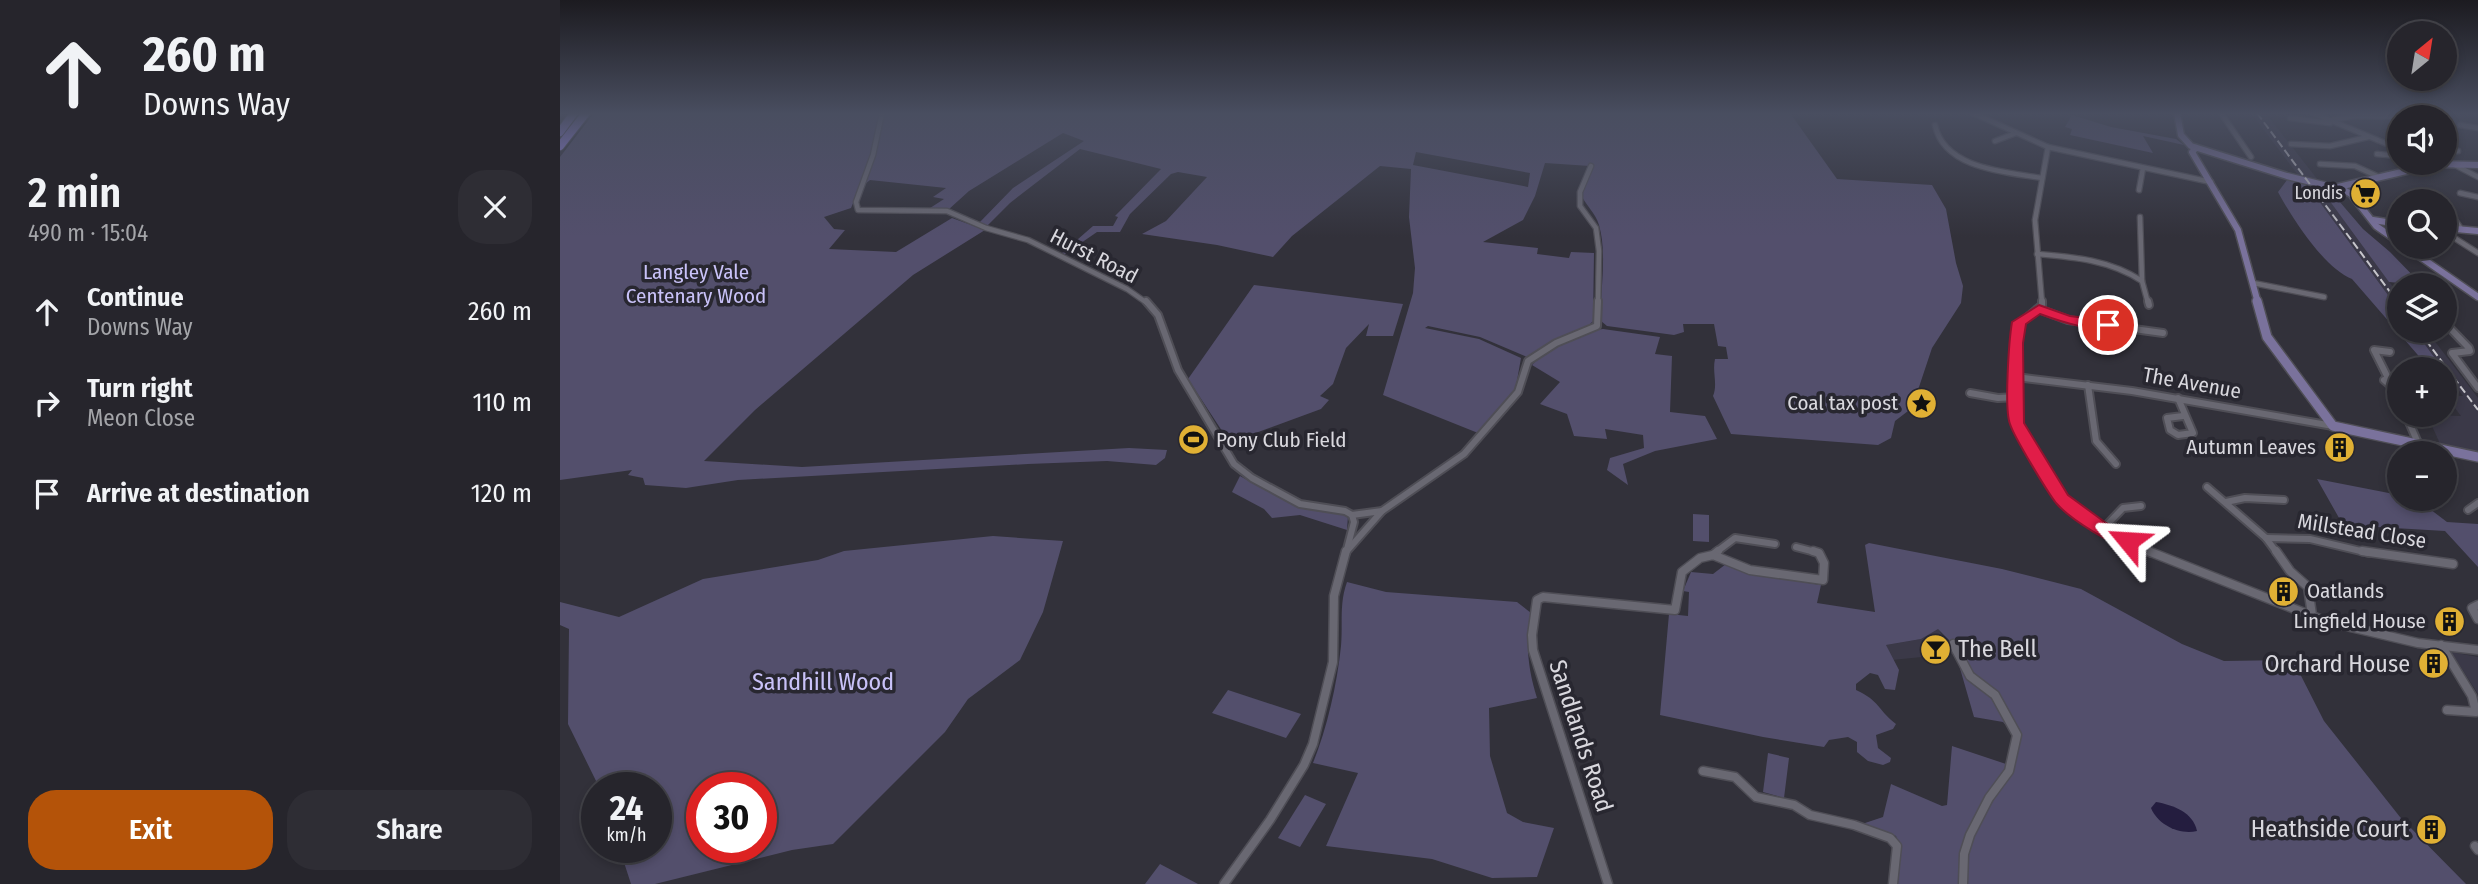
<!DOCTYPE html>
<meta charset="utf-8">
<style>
:root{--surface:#26252c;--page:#2e2d34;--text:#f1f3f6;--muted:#a4a5a9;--line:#424248;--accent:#b45309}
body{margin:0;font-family:"Fira Sans Condensed",sans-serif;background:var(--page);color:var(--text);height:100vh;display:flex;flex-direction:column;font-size:26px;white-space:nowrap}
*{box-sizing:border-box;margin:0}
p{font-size:23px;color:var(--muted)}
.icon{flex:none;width:38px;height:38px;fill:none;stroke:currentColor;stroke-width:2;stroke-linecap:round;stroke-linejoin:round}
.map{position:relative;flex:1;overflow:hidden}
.details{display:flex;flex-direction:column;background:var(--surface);width:560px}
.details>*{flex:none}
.banner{background:#26252c;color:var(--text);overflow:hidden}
.needle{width:46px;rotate:30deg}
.fabs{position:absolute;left:1827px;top:21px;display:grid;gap:14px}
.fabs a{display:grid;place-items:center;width:70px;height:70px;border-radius:50%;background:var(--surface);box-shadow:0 4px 10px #0003,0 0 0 2px var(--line);font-size:35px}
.speed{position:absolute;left:21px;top:772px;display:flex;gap:14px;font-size:35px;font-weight:700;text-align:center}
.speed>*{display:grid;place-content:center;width:91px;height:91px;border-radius:50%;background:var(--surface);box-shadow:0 4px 10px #0003,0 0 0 2px var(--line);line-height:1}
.speed small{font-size:18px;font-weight:400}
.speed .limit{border:10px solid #d22;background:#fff;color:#111}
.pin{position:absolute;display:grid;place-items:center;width:60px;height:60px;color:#fff;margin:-30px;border:4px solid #fff;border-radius:50%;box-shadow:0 2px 7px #0007}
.me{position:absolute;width:77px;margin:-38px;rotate:297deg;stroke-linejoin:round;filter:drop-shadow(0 0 5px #0008)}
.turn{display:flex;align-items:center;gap:24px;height:147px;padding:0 28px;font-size:32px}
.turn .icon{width:91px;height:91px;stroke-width:2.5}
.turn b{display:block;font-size:49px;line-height:60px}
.round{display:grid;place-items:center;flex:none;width:74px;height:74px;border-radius:28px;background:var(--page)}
.summary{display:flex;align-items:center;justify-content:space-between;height:119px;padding:0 28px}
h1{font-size:42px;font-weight:600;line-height:52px}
.cta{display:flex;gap:14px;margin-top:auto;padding:14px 28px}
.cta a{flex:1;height:80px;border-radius:28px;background:var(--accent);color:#fff;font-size:28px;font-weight:600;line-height:80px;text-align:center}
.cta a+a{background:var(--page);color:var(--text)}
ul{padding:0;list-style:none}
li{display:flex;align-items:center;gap:21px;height:91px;padding:0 28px}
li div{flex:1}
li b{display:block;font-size:26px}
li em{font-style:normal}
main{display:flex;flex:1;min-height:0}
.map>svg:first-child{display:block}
.built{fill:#3b3948}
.green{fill:#534f6c;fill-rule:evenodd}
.water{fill:#241d3f}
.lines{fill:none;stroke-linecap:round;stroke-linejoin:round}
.street-far2-casing{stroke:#4f4e56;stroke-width:7}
.street-far1-casing{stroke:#4f4e56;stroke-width:10}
.street-casing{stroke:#4f4e56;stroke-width:11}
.secondary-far1-casing{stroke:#4f4e56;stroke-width:9}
.secondary-casing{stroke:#4f4e56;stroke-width:12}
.highway-casing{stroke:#4f4e56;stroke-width:10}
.street-far2{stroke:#696872;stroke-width:4.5}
.street-far1{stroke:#696872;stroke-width:6}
.street{stroke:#696872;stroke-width:8}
.secondary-far1{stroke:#7a729c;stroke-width:6}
.secondary{stroke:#7a729c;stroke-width:9}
.highway{stroke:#a28bfd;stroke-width:8}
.rail{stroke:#c6c5cb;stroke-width:2;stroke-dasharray:8 3.5;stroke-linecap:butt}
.route{fill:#e11d48;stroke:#92132f;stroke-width:2}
.labels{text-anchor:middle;stroke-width:7;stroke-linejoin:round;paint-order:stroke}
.far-poi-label{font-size:18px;fill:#d9d8de;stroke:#282730;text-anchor:end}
.street-label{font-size:21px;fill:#d9d8de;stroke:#282730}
.park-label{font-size:21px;fill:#c9c2f8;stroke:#282730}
.poi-label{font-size:21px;fill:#d9d8de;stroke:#282730;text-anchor:end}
.near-poi-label{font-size:24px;fill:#d9d8de;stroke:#282730;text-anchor:end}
.near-park-label{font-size:24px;fill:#c9c2f8;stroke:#282730}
.near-street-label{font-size:24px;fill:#d9d8de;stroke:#282730}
</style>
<main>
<section class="details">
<div class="banner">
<div class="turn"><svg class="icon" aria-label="ahead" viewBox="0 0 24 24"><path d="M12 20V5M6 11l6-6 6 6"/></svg><div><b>260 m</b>Downs Way</div></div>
</div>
<div class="summary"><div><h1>2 min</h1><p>490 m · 15:04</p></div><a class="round"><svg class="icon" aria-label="close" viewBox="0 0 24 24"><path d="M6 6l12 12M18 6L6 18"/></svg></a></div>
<ul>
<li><svg class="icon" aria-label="ahead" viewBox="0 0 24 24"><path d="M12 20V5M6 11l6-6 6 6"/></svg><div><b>Continue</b><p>Downs Way</p></div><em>260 m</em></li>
<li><svg class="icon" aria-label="right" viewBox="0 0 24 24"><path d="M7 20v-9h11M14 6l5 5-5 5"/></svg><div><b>Turn right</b><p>Meon Close</p></div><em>110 m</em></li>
<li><svg class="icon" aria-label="arrive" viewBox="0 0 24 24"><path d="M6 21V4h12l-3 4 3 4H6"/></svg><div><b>Arrive at destination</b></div><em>120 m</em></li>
</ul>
<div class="cta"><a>Exit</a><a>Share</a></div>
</section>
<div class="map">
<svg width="1918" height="884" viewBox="0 0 1918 884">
<rect width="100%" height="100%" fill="#32313a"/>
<g class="built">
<polygon points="1691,113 1707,115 1758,180 1741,179"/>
<polygon points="1745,182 1758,185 1839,295 1839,310"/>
<polygon points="1855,331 1867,331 1918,398 1918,457 1882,448 1867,415 1901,416 1885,395 1903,396"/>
<polygon points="1378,628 1392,654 1332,660 1326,645 1361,639"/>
<polygon points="1891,652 1918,657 1918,694"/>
</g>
<g class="green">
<path d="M 34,113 L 1230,113 L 1277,179 L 1372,185 L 1386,209 L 1396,263 L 1403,286 L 1401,303 L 1372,348 L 1352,408 L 1335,421 L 1331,438 L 1318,445 L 1171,434 L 1153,396 C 1158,384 1152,372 1155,359 L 1168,359 L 1166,347 L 1158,346 L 1154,324 L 1123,324 L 1124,332 L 1114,335 L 1047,326 L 1041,321 L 1037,304 L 1041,303 C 1042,279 1046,249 1039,225 C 1036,213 1024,204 1020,192 L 1030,166 L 985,163 L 975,196 L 963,220 L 923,242 L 978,248 L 977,254 L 1009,258 L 1011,252 L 1034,253 L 1033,321 L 1026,328 L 967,357 L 920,337 L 868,326 L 865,328 L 919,339 L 961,358 L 955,392 L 918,433 L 823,395 L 853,293 L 855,268 L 849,217 L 851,169 L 820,166 L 732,236 L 713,257 L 657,245 L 582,234 L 606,221 L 647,177 L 618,172 L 611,174 L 570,214 L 560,232 L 537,232 L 505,254 L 502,253 L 533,226 L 553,226 L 558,217 L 555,216 L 601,169 L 520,149 L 450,203 L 427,226 L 419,223 L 453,188 L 524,141 L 503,133 L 409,191 L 388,210 L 367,210 L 384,199 L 373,197 L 386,188 L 310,180 L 299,189 L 291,208 L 264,217 L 274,229 L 285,230 L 269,249 L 336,252 L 392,218 L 425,230 L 353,275 L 195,410 L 144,461 L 242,467 L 569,448 L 607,450 L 605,458 L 596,465 L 547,461 L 468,464 L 178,480 L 126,488 L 85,485 L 83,478 L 68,475 L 72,470 L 0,480 L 0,157 ZM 856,152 L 970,173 L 968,187 L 853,165 Z"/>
<polygon points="1512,115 1551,127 1616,139 1624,145 1583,136 1593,153 1510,135 1512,129 1505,127"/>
<path d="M 1733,179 L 1745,182 L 1839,310 L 1839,331 L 1855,331 L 1883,369 L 1870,369 L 1792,279 C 1764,268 1732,218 1718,192 L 1727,180 Z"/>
<polygon points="1758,185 1767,187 1803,229 1830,252 1862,285 1829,282"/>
<polygon points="694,285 843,304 833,336 806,336 809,324 786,348 773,384 760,396 769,400 761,409 679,439 666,437 628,379"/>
<path d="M 1043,329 L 1100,337 L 1095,354 L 1112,356 L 1110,412 L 1145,416 L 1157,439 L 1095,451 L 1063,464 L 1068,485 L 1047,470 L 1050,458 L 1084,448 L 1083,435 L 1045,429 L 1047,439 L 1014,436 L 1007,414 L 980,404 L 1000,382 L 972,365 C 985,350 1023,331 1043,329 Z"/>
<polygon points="680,476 729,503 788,516 787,530 740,515 712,518 704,509 672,492"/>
<polygon points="1757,479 1839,495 1839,499 1858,500 1887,522 1918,524 1918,567 1885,531 1783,525"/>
<polygon points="1133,514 1149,515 1149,542 1133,541"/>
<path d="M 433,536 L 503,541 L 483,612 L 460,660 L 408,699 L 385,732 L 273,844 L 232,850 L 95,884 L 71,884 L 59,847 L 96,847 L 96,788 L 39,787 L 8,724 L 9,629 L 0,625 L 0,602 L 59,617 L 143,579 L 258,560 L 284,551 ZM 142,788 L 201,788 L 201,847 L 142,847 Z"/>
<path d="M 1309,543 L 1442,569 L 1521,589 L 1622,644 L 1664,661 L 1733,660 L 1764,721 L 1840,817 L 1906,884 L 1337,884 L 1340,851 L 1336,836 L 1302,824 L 1323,817 L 1331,784 L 1382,806 L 1387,805 L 1392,746 L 1446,764 L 1448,769 L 1457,736 L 1443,722 L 1414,717 L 1393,644 L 1378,629 L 1361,639 L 1326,645 L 1339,670 L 1335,690 L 1325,689 L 1318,675 L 1310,673 L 1296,684 L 1296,690 C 1320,701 1317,709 1336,724 L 1333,729 L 1316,735 L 1318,748 L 1331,758 L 1330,762 L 1323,765 L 1308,761 L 1297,752 L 1297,742 L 1288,737 L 1269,740 L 1264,747 L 1203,737 L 1100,715 L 1109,614 L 1128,616 L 1129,592 L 1123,591 L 1131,572 L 1153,574 L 1166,564 L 1204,576 L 1261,585 L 1257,603 L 1315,612 L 1305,545 Z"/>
<path d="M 787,582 L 826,592 L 957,602 L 971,613 C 965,643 968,669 977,698 L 929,708 L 930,756 L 947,813 L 963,822 L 994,828 L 977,877 L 932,878 L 872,859 L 766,846 L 798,773 L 753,763 C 767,728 777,685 781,646 C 783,623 779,604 787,582 Z"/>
<polygon points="668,690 741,714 726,738 652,713"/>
<polygon points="1208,753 1229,758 1224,798 1203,792"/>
<polygon points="745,795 766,804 740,847 718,838"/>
<polygon points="600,864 638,884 585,884"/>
</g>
<path class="water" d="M 1596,802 C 1613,805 1633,812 1637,831 C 1619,835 1598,825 1591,808 Z"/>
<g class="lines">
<defs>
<g id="street-far2">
<polyline points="322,113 313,155 296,202 298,210 387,211 426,228 468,240 567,289 587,303"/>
<polyline points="1413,113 1488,147"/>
<polyline points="1661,113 1691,157"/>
<polyline points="1753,113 1839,149"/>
<polyline points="1730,118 1770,123"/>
<polyline points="1771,120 1795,116 1842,117"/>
<path d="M 1375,125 C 1384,169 1446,172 1482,178"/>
<polyline points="1900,125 1918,128"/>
<polyline points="1435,141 1456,133"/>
<polyline points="1731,144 1770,146 1808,137"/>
<polyline points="1885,152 1898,151"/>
<polyline points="1817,154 1839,156"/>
<polyline points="1760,164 1795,166 1819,177"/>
<polyline points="1893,164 1918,177"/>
<polyline points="1031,166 1020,192 1020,206 1036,228 1039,251 1038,303"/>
<polyline points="1579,190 1583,168"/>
<polyline points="1900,193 1918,197"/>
<polyline points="1885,214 1895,220 1902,230"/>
<polyline points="1580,217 1582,281"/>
<polyline points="1885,232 1918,253"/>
<path d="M 1477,254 C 1514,257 1550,260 1582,281 L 1588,303"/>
<polyline points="1693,283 1764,297"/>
<polyline points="1482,303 1475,220 1488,147 1651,182"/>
</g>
<g id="street-far1">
<polyline points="586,301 598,315 618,370 674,464 692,478 740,504 785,511 792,515 822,511"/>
<polyline points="1588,301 1589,305"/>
<polyline points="1479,309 1508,320 1603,333"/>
<polyline points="1885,323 1909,348 1910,351 1892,353 1918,388"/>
<polyline points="1456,377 1457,326 1482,305 1482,301"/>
<polygon points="1824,380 1833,381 1837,385 1831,386"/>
<polyline points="1829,380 1814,350 1830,352"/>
<polyline points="1528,385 1536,441 1556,464"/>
<polyline points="1831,386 1839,406"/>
<polyline points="1410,393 1438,398 1457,397"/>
<polyline points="1618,398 1633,433 1618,435 1610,430 1607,418 1623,416"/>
<polyline points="1846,415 1858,443"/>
<polyline points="1647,487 1706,538 1717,553"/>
<polyline points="1666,502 1685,498 1724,500"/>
<polyline points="1908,510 1918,503"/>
<polyline points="1543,529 1563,508 1581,506"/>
<polyline points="1706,538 1750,539 1809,553"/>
<polyline points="1236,547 1259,553"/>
<polyline points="786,552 822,511 904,454 958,392 968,361 996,343 1037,326 1038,301"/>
<polyline points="786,553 794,522 792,515"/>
<polyline points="1155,553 1175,538 1215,544"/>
<polyline points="1591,553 1540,528 1502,499 1457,423 1456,377 1572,391 1773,426"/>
</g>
<g id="street">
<polyline points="1588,551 1765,621 1858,643 1918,650"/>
<polyline points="1716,551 1730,571 1748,587 1752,615"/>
<polyline points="1802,551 1893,564"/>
<polyline points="1153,555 1158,551"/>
<polyline points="1918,605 1912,608 1918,619"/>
<polyline points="1393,644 1410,676 1435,695 1457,735 1449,771 1429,798 1410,835 1404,854 1403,884"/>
<polyline points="1881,645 1912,696 1916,712 1887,710"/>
<polyline points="1143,771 1175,777 1196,797 1234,805 1250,815 1294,825 1330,838 1337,846 1333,884"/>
<polyline points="1915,846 1918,850"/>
<polyline points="664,884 710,820 744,765 753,744 773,662 774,596 786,551"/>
<polyline points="1048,884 973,650 972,635 977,600 983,597 1115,610 1122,572 1140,558 1153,555 1190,570 1263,580 1264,563 1259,553 1253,551"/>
</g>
<g id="secondary-far1">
<polyline points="1617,113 1621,135 1631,146 1727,176 1784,190 1791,194 1816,226 1839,242"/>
<polyline points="1636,148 1632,152 1678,230 1698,303"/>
<polyline points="1778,187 1876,164 1918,165"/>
<polyline points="1813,220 1839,224"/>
<polyline points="1885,228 1918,231"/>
<polyline points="1846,247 1918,297"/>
</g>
<polyline id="secondary" points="1697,301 1707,337 1773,426 1918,457"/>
<g id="highway">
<polyline points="0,132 14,113"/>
<polyline points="0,146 26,113"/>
</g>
</defs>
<use href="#street-far2" class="street-far2-casing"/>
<use href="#street-far1" class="street-far1-casing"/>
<use href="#street" class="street-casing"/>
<use href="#secondary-far1" class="secondary-far1-casing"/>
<use href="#secondary" class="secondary-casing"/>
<use href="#highway" class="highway-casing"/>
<use href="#street-far2" class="street-far2"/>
<use href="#street-far1" class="street-far1"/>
<use href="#street" class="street"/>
<use href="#secondary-far1" class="secondary-far1"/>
<use href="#secondary" class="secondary"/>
<use href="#highway" class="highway"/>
<g class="rail">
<polyline points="1697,113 1839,304"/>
<polyline points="1859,331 1918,410"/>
</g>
</g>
<linearGradient id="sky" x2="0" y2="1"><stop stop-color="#1c1b20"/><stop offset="0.48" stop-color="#494e60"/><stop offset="1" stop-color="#494e60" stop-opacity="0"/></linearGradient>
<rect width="1918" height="237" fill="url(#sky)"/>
<path class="route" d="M 1479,305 L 1510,316 L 1548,321 L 1555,325 C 1542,336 1496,320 1480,314 L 1466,324 L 1463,343 L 1464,423 L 1508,495 L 1546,523 L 1574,537 L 1577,541 L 1574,546 C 1557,551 1508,517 1496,503 C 1488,493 1454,437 1450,424 C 1444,409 1449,340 1452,322 Z"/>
<defs>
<symbol id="supermarket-disc" viewBox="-11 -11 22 22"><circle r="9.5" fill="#e0b034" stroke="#282730"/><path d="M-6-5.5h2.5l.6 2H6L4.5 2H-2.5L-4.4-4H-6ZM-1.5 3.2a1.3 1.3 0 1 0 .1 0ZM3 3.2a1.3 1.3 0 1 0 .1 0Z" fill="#111"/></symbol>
<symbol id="sight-disc" viewBox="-11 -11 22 22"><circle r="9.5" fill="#e0b034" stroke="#282730"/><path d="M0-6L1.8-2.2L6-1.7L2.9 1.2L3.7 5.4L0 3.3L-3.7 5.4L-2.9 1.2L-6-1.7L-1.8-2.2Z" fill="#111"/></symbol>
<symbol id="stadium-disc" viewBox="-11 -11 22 22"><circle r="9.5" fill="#e0b034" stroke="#282730"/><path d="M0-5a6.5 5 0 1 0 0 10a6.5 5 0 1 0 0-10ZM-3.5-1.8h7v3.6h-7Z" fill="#111"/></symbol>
<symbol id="building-disc" viewBox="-11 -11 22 22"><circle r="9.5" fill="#e0b034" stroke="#282730"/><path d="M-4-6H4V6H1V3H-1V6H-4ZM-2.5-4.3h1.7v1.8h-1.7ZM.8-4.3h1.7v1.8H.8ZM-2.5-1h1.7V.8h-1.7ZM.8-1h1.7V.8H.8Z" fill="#111"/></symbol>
<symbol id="bar-disc" viewBox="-11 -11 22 22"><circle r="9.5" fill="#e0b034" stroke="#282730"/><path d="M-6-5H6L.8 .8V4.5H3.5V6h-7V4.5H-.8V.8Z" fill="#111"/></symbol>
</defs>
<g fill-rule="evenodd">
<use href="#supermarket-disc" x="1788" y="176" width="35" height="35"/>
<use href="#sight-disc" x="1344" y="386" width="35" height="35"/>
<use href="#stadium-disc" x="616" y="422" width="35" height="35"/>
<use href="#building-disc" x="1762" y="430" width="35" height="35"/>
<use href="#building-disc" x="1706" y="574" width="35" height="35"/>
<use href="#building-disc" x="1872" y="604" width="35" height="35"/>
<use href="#bar-disc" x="1358" y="632" width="35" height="35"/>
<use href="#building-disc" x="1856" y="646" width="35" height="35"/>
<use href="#building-disc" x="1854" y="812" width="35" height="35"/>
</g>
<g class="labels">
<g class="far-poi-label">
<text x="1783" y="199">Londis</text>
</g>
<g class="street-label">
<text transform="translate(534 256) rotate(27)" y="7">Hurst Road</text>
<text transform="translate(1632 383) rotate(10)" y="7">The Avenue</text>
<text transform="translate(1802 531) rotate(9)" y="7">Millstead Close</text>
</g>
<g class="park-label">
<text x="136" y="279">Langley Vale<tspan x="136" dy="24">Centenary Wood</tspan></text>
</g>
<g class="poi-label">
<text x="1338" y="410">Coal tax post</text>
<text x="656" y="447" text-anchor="start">Pony Club Field</text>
<text x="1756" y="454">Autumn Leaves</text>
<text x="1747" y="598" text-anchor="start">Oatlands</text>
<text x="1866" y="628">Lingfield House</text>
</g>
<g class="near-poi-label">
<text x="1398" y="657" text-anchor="start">The Bell</text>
<text x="1850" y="672">Orchard House</text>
<text x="1849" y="837">Heathside Court</text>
</g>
<g class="near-park-label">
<text x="263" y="690">Sandhill Wood</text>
</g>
<g class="near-street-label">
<text transform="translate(1021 736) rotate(72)" y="8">Sandlands Road</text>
</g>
</g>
</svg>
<div class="fabs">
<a><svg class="needle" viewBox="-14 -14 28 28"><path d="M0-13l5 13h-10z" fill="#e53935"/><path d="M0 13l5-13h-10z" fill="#a4a5a9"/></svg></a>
<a><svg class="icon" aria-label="sound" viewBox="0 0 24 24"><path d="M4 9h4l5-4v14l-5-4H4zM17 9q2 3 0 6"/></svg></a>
<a><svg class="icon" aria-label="search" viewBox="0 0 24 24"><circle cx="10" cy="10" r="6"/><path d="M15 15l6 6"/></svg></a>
<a><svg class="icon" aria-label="layers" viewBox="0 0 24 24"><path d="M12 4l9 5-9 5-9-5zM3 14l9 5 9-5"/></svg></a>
<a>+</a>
<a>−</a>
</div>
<div class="speed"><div>24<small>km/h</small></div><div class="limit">30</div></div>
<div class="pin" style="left:1548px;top:325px;background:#d93025"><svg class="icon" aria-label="arrive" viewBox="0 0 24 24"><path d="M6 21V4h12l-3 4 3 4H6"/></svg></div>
<svg class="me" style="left:1568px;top:541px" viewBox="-20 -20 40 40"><path d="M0-17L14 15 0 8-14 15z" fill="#e11d48" stroke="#fff" stroke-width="4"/></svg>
</div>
</main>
